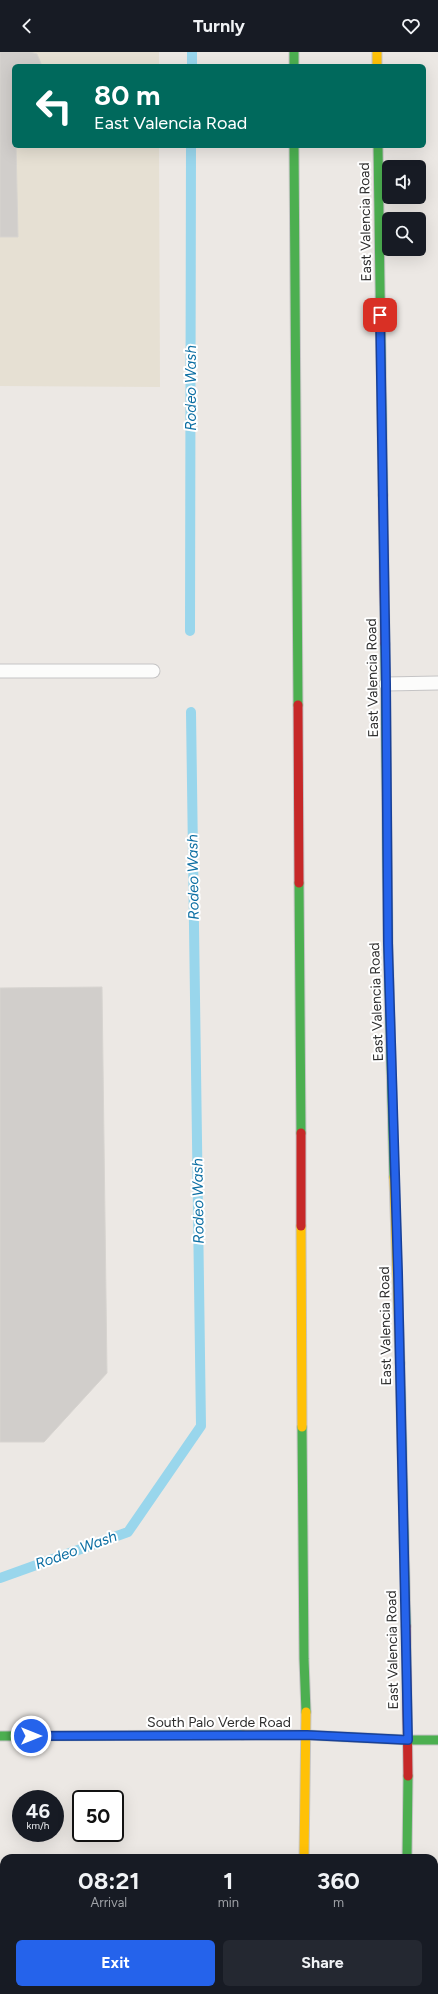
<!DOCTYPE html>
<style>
:root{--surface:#171b24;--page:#242831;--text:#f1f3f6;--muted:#9ea1a6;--accent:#2563eb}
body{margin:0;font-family:Figtree,sans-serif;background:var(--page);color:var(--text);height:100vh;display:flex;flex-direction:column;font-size:15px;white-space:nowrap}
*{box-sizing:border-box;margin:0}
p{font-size:13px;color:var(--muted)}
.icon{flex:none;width:22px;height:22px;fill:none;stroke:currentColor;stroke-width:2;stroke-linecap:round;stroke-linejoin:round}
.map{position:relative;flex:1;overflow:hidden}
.panel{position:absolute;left:0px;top:1802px;width:438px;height:140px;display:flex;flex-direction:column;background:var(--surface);border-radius:12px 12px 0 0;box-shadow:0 4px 16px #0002}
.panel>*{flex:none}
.guide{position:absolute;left:12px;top:12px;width:414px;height:84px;border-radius:6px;box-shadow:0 4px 16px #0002;background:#00695c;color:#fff;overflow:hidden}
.buttons{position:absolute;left:382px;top:108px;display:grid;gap:8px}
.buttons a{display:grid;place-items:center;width:44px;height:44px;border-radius:6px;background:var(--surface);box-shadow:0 4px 16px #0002;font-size:20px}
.speed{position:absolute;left:12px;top:1738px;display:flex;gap:8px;font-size:20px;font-weight:700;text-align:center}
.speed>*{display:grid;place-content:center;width:52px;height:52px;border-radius:50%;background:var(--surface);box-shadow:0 4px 16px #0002;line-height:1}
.speed small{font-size:10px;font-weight:400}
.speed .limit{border:2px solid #111;border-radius:6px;background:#fff;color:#111}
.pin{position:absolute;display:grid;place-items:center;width:34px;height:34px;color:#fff;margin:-17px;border-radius:8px;box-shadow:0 2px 6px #0006}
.me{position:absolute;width:44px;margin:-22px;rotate:90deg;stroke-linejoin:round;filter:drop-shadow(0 0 3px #0008)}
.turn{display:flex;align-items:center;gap:14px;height:84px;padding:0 16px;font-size:18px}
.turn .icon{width:52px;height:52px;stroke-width:2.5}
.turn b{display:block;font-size:28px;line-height:34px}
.eta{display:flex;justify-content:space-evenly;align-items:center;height:68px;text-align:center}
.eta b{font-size:24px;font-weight:700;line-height:28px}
.primary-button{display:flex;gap:8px;margin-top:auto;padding:8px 16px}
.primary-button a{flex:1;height:46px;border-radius:6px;background:var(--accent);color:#fff;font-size:16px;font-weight:700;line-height:46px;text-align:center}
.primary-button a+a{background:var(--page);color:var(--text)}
header{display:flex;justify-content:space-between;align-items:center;height:52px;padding:0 16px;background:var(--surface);font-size:18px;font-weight:700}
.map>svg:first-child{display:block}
.education{fill:#e6e0d3}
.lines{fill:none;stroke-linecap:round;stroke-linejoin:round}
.stream{stroke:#99d6ec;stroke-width:10}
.building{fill:#d1cecb;stroke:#d7d4d0}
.lane-casing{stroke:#c5c4c5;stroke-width:15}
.fast-casing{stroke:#c5c4c5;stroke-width:11}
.slow-casing{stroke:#c5c4c5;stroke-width:11}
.jam-casing{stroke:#c5c4c5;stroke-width:11}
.lane{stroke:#fcfcfb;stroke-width:13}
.fast{stroke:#4caf50;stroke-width:9}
.slow{stroke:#ffc107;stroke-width:9}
.jam{stroke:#c62828;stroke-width:9}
.route-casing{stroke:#184099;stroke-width:10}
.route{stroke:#2563eb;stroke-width:7}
.labels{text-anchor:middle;stroke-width:4;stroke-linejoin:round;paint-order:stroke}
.street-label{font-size:14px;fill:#2e2e2e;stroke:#fff}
.water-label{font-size:15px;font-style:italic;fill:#0d6fa3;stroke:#fff}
</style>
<header><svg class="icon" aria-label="back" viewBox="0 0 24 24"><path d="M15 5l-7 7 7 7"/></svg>Turnly<svg class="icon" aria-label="heart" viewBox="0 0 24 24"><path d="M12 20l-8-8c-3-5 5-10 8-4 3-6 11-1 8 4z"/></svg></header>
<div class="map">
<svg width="438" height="1942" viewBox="0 0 438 1942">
<rect width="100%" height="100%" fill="#ece8e4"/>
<polygon class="education" points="0,0 159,0 159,14 14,14 14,94 159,94 160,335 0,334"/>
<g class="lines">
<g class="stream">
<polyline points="192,14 192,0"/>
<polyline points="190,579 191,94"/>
<polyline points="0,1526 128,1480 201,1374 191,660"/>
</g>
</g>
<g class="building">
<polygon points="0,0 30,0 37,2 42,14 14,14 14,94 16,94 18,185 0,185"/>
<polygon points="102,935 107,1321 44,1390 0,1390 0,936"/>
</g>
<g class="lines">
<defs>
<g id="lane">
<polyline points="0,619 153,619"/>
<polyline points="386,632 438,631"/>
</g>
<g id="fast">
<polyline points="294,0 294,14"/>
<polyline points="294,94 298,653"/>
<polyline points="378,94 383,443"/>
<polyline points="385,592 388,891 394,1125"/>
<polyline points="299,831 301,1081"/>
<polyline points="400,1311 406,1574"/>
<polyline points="302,1375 304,1607 306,1660"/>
<polyline points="307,1683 408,1688"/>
<polyline points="0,1684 243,1683"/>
<polyline points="408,1688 438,1688"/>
<polyline points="407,1806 408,1724"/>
<polyline points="0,1821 4,1824"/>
<polyline points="147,1938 151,1942"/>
<polyline points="306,1938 307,1942"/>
<polyline points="407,1938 407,1942"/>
</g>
<g id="slow">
<polyline points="377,0 377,14"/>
<polyline points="394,1125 400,1311"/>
<polyline points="301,1174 302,1375"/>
<polyline points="243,1683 307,1683"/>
<polyline points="304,1806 306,1660"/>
</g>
<g id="jam">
<polyline points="383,443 385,592"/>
<polyline points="298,653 299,831"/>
<polyline points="301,1081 301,1174"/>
<polyline points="406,1574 408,1724"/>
</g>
</defs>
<use href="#lane" class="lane-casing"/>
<use href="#fast" class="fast-casing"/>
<use href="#slow" class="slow-casing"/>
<use href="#jam" class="jam-casing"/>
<use href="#lane" class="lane"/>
<use href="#fast" class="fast"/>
<use href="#slow" class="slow"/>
<use href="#jam" class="jam"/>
</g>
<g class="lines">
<defs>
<polyline id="route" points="31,1684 307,1683 408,1688 398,1221 388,891 386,632 380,263"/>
</defs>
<use href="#route" class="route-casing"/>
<use href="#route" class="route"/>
</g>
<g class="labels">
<g class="street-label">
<text transform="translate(365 170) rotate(-91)" y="5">East Valencia Road</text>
<text transform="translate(372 626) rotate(-91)" y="5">East Valencia Road</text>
<text transform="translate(376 950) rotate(-92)" y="5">East Valencia Road</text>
<text transform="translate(385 1274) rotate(-91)" y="5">East Valencia Road</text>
<text transform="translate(392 1598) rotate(-91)" y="5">East Valencia Road</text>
<text x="219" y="1675">South Palo Verde Road</text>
</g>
<g class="water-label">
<text transform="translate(191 336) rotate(-90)" y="5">Rodeo Wash</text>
<text transform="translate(193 825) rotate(-91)" y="5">Rodeo Wash</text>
<text transform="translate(198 1149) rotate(-91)" y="5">Rodeo Wash</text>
<text transform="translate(76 1498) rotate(-20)" y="5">Rodeo Wash</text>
</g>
</g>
</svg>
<div class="buttons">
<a><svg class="icon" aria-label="sound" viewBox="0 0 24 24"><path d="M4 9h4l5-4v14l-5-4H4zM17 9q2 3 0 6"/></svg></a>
<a><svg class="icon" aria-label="search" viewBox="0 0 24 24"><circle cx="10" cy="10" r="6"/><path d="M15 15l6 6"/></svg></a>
</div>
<div class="speed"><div>46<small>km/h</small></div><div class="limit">50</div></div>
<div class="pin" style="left:380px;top:263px;background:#d93025"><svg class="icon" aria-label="arrive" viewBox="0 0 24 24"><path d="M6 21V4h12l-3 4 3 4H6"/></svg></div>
<svg class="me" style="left:31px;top:1684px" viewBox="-20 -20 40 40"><circle r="17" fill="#2563eb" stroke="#fff" stroke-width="3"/><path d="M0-11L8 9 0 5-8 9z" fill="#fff"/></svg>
<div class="guide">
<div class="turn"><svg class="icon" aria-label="left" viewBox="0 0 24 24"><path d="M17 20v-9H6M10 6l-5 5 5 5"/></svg><div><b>80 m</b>East Valencia Road</div></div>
</div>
<section class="panel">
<div class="eta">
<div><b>08:21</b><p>Arrival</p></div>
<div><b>1</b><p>min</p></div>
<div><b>360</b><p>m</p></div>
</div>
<div class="primary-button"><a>Exit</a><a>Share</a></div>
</section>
</div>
